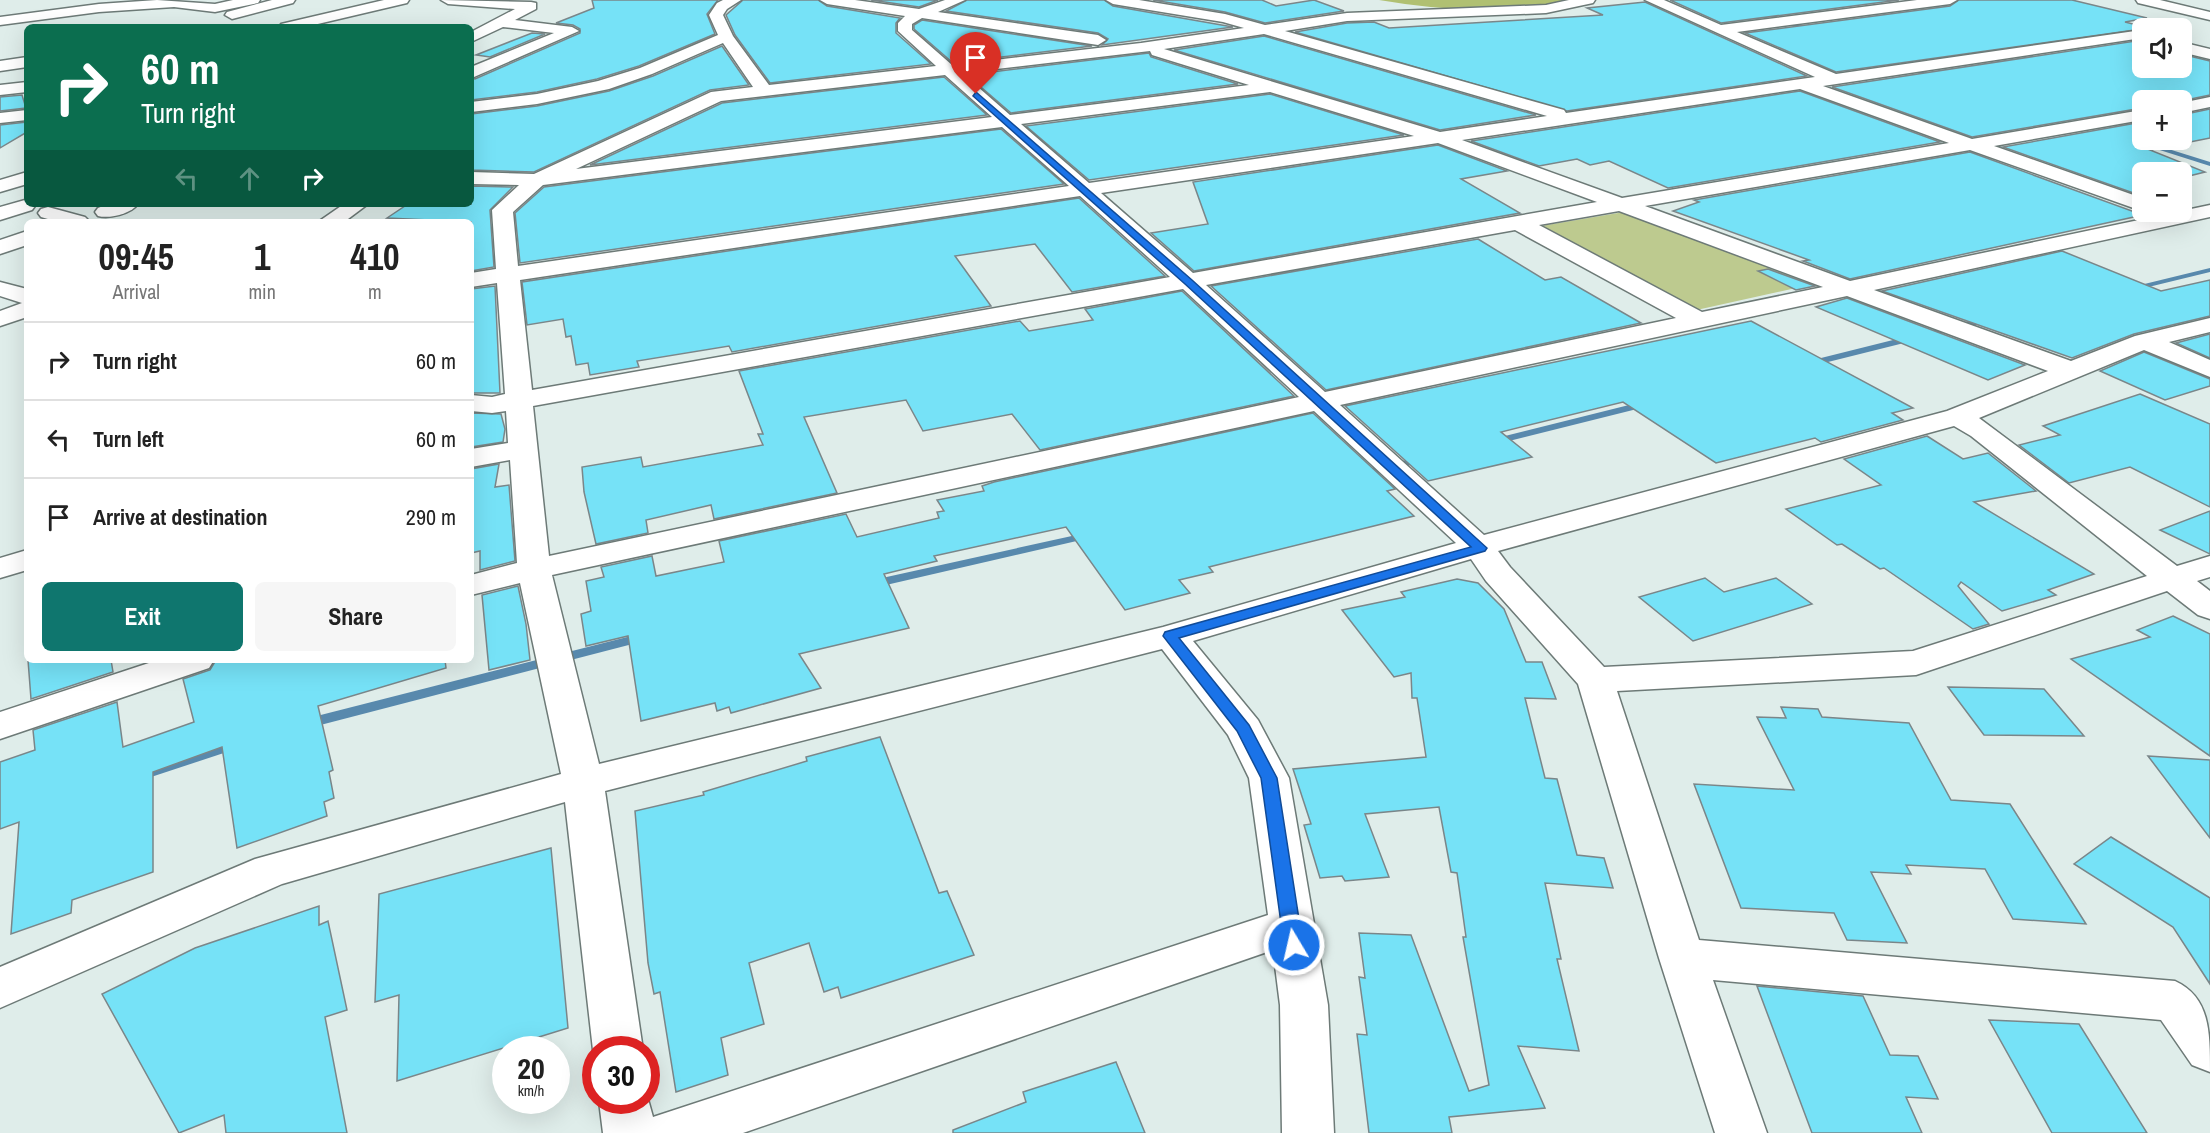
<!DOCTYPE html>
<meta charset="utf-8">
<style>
:root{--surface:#fff;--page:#f6f6f6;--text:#222;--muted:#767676;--line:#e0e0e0;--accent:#0f766e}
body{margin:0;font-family:"Archivo Narrow",sans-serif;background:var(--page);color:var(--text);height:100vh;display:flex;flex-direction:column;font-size:22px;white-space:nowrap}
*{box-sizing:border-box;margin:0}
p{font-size:20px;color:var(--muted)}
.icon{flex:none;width:33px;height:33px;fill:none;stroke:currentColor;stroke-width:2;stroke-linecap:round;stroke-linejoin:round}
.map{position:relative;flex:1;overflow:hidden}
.drawer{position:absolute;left:24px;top:219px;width:450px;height:444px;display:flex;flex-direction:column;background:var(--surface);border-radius:9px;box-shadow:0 6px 24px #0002}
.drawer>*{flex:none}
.top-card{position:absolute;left:24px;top:24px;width:450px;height:183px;border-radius:9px;box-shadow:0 6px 24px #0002;background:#0b6e4f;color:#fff;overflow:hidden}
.buttons{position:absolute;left:2132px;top:18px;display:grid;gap:12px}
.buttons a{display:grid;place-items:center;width:60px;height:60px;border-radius:9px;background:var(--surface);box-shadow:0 6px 24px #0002;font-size:30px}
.speed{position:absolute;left:492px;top:1036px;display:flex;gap:12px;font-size:30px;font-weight:700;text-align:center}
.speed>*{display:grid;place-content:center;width:78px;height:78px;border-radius:50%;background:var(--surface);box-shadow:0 6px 24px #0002;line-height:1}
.speed small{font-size:15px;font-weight:400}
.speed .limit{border:9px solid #d22;background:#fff;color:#111}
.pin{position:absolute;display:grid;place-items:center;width:51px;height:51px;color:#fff;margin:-62px -26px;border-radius:50% 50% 50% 0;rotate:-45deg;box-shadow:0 0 6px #0007}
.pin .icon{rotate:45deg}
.me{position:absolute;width:66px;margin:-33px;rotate:351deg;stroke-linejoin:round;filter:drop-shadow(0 0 4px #0008)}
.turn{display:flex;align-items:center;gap:21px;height:126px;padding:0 18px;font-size:27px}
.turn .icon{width:78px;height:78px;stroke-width:2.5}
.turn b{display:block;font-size:42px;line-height:51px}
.lanes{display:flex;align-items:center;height:57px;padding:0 18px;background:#0003;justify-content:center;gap:30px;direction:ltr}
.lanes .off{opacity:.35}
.eta{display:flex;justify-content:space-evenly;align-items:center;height:102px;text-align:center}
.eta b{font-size:36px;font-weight:700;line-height:42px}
.cta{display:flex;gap:12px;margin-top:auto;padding:12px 18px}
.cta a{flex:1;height:69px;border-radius:9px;background:var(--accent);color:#fff;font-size:24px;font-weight:700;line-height:69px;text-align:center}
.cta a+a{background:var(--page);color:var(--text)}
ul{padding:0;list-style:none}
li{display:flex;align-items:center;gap:18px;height:78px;padding:0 18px;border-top:2px solid var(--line)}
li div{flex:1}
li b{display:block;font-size:22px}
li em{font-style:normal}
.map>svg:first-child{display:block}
.green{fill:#bdca8f}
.forest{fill:#b0c072}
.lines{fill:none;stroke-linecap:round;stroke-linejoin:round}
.stream{fill:#5889ad;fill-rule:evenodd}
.building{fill:#76e2f7;stroke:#7a8689;stroke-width:1.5}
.minor-casing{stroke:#6d7a77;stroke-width:3}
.minor{fill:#fff;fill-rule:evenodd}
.route{fill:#1a73e8;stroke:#114b97;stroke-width:1.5}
</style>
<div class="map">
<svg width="2210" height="1133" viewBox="0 0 2210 1133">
<rect width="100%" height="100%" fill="#dfedea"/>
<polygon class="green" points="1624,212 1814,284 1692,311 1541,226"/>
<path class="forest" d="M 1379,0 L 1572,0 C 1506,14 1445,11 1379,0 Z"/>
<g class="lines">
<g class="stream">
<polygon points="1729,0 1735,0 1814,31 1809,32"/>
<polygon points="1878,58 1882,58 1941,78 1936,79 1878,60"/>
<polygon points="2146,142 2210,162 2210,166 2144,145 2143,144"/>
<polygon points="2210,268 2210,272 2132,291 2128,288"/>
<polygon points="1989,316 1993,319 1992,321 1808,367 1803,364 1805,362"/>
<polygon points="1645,401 1649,402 1649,406 1493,445 1488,442 1489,440"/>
<polygon points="1424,456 1429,459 1428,461 1359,477 1354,474 1355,472"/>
<polygon points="1090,532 1096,535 1094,537 873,588 867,584 873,580"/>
<polygon points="643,633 648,634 649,637 648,640 305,729 300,727 298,724 300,721 305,719"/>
<polygon points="237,739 242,741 244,744 242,747 145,779 140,778 138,774 140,770"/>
</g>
</g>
<g class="building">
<polygon points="592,0 718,0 707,14 715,34 639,66 597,79 537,92 471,100 471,78 475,79 580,33 580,29 573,25 556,23 594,8"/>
<polygon points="743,0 818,0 827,6 900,18 896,23 896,33 931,64 770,83 735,35 726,15"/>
<polygon points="871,0 938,0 919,7"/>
<polygon points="967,0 1104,0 1113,6 1233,27 1102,45 1108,39 1098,33 946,11"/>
<polygon points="1153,0 1262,0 1276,6 1314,0 1344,11 1265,23 1225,12"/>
<polygon points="1670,0 1899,0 1721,23"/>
<polygon points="1959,0 2072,0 2147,18 2125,22 2149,28 1836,72 1745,33 1950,6"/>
<polygon points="1645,2 1807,76 1567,111 1295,32 1347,23 1374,22 1389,28 1603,15 1587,8"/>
<polygon points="922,20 1092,46 953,63 914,29 914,25"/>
<polygon points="532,33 545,34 490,57 476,55"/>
<polygon points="1264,36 1536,115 1440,130 1174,50"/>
<polygon points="2142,40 2142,68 2181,68 2181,54 2210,61 2210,95 2181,101 2142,100 2142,108 1972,137 1832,87"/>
<polygon points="722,46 749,85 710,90 534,172 471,170 471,114 537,106 609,91 653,76"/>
<polygon points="1149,53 1151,57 1238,84 1011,113 967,75"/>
<polygon points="944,77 987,115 590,165 722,103"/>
<polygon points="1800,91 1940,142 1668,188 1609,161 1590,165 1577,159 1539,166 1471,141"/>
<polygon points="1270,94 1404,135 1089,180 1026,126"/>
<polygon points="22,95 26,108 0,111 0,97"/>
<polygon points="2210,109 2210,138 2150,150 2205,172 2181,178 2181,172 2142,172 2142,196 2003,147 2142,122 2142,140 2181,140 2181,115"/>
<polygon points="27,122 27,132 0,148 0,125"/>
<polygon points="1001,129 1064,184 520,263 515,213 544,187"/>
<polygon points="1438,145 1507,171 1461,179 1520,213 1194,271 1151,233 1208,224 1193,182"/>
<polygon points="1970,152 2143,215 1850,279 1803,261 1809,260 1673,211 1699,202 1694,200"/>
<polygon points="471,186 513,187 490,210 494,267 471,271 471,222 387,218 408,204 471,204"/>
<polygon points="1079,198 1165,276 1072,292 1035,244 955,256 991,306 732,352 729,346 637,361 639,367 590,375 588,363 576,365 571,336 566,337 563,319 527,325 522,282"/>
<polygon points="1478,239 1545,280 1561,277 1641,323 1326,390 1211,286"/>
<polygon points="2062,251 2161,291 2210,280 2210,316 2134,334 2072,358 1882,291"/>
<polygon points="1768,269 1815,286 1796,290 1758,271"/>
<polygon points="495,286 500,393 471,393 471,289"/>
<polygon points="1182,291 1294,396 1040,450 1012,414 923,431 906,400 804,417 837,493 714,519 711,505 646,520 648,533 596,544 584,492 582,467 641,457 643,467 763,445 758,434 763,434 739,371 1020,321 1029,331 1093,320 1085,309"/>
<polygon points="1847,298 2025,365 1988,380 1816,307"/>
<polygon points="1751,321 1913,408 1892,413 1903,420 1821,442 1815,438 1716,463 1623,402 1501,432 1532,457 1428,481 1345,406"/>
<polygon points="2210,334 2210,358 2176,343"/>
<polygon points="2144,352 2210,379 2210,386 2165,400 2100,371"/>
<polygon points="2140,394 2210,424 2210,507 2130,467 2069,483 2019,445 2060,435 2043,426"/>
<polygon points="471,413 501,414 505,429 503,442 471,447"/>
<polygon points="1313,413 1395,489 1387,491 1414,516 1209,567 1213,572 1179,580 1190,593 1125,610 1066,527 934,556 937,561 884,574 909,628 799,654 821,688 731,713 729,707 717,711 715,703 641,721 628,636 586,646 581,614 591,611 586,581 604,577 601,567 652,556 656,576 724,562 719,541 846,514 857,537 939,518 937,512 944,511 937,500 984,491 982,486 994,482"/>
<polygon points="1927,436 1963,459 1988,453 2036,491 1974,502 2094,574 2048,590 2056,595 2002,611 1961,582 1958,586 1989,624 1973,629 1884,568 1880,569 1842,544 1837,545 1786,509 1881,485 1844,459"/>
<polygon points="499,464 495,487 509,485 515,561 480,570 480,551 471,553 471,469"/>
<polygon points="2210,511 2210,554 2160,530"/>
<polygon points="1705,578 1724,592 1776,578 1812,604 1693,641 1639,597"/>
<polygon points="1457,579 1478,583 1504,609 1526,662 1542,662 1556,699 1525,698 1545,778 1557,779 1577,855 1604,858 1613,888 1545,883 1561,959 1557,959 1579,1051 1518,1046 1545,1108 1449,1117 1452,1133 1369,1133 1357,1034 1367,1035 1359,977 1365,978 1359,933 1411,935 1469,1091 1489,1085 1463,937 1466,937 1457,873 1451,872 1439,807 1365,814 1389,877 1345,881 1342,876 1320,878 1304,825 1311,824 1293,769 1426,757 1417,698 1412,698 1411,673 1394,677 1342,610 1405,597 1401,592"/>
<polygon points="518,586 526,624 530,660 489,670 482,595"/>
<polygon points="2173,616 2210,634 2210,756 2071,659 2150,637 2137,630"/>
<polygon points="28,660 111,660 113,672 31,699"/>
<polygon points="216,660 445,660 446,668 318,706 333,770 329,772 334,798 324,802 327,816 237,848 222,747 153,772 153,872 72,900 71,913 11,934 19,822 0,829 0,762 35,750 33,730 117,702 123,747 194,722 183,679 210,670"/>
<polygon points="1948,687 2044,689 2084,736 1984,735"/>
<polygon points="1781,707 1818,709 1822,717 1909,723 1951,800 2010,804 2086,924 2013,919 1985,869 1906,865 1911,874 1871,872 1907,943 1847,940 1834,913 1741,908 1694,784 1794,790 1757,717 1786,718"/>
<polygon points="880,737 939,893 947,891 974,955 841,998 838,987 824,992 809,943 749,963 764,1024 721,1038 728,1075 676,1092 660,992 654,994 648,963 635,811 704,795 703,792 807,761 806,757"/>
<polygon points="2148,756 2210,760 2210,838"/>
<polygon points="2111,837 2210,898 2210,984 2173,927 2074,864"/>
<polygon points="551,848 568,1028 397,1081 399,995 375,1002 379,894"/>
<polygon points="319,906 319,925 328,921 347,1010 325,1017 347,1133 226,1133 224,1115 179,1133 102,994 195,948"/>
<polygon points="1757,986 1863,996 1890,1055 1918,1056 1938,1099 1906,1097 1922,1133 1812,1133"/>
<polygon points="1989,1020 2079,1024 2147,1133 2052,1133"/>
<polygon points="1116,1062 1145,1133 953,1133 953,1130 1026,1102 1023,1092"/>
</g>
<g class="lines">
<defs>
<g id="minor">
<polygon points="157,0 215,4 233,0 260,0 258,3 215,12 174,7 99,12 0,25 0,17 99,4"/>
<polygon points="272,0 295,0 293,3 232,19 225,15 227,12"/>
<polygon points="384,0 409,0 407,3 305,27 279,27 281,24"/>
<polygon points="441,0 531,2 536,3 536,9 515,20 572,27 579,31 474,77 471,76 471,67 554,33 503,27 471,42 471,32 515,9 448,4"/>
<path d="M 723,0 L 741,0 L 727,9 L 723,15 L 733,36 L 769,85 L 936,66 L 898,31 L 898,23 L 905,16 L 827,4 L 820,0 L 855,0 L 919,9 L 945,0 L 965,0 L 938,12 L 1098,35 L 1106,40 L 1098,45 L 922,18 L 912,24 L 912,30 L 952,65 L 1141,43 L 1244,28 L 1223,22 L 1113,4 L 1106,0 L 1139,0 L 1225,14 L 1265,25 L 1347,13 L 1546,5 L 1569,0 L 1595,0 L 1593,3 L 1546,13 L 1347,21 L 1285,31 L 1564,110 L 1566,113 L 1815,77 L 1645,0 L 1664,0 L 1721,25 L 1917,0 L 1957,0 L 1950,4 L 1737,32 L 1836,74 L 2142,30 L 2142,38 L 1823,86 L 1972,139 L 2142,110 L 2142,120 L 1994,146 L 2142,198 L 2142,211 L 1970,150 L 1645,206 L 1850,281 L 2210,205 L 2210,217 L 1874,290 L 2071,361 L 2135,336 L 2210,318 L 2210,332 L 2169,342 L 2210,360 L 2210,377 L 2144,350 L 1979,418 L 2177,566 L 2210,556 L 2210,577 L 2197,581 L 2210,591 L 2210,619 L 2198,615 L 2167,591 L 1916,675 L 1617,691 L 1699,940 L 2175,981 C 2210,997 2210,1032 2210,1072 L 2192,1065 L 2161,1020 L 1713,980 L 1767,1133 L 1715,1133 L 1659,958 L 1578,684 L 1486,581 L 1471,559 L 1193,641 L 1258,720 L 1289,778 L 1328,1005 L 1334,1133 L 1282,1133 L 1280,1005 L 1273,950 L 743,1133 L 603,1133 L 599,1101 L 646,1101 L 646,1092 L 653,1117 L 1268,915 L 1249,778 L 1228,735 L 1162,649 L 605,791 L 643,1050 L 596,1050 L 596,1055 L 593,1050 L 565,802 L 282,884 L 0,1008 L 0,967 L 255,859 L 561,774 L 520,583 L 471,595 L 471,575 L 517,563 L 510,460 L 471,467 L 471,449 L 508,443 L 506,411 L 492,413 L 471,411 L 471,395 L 492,397 L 505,394 L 497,283 L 471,287 L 471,273 L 496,269 L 492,210 L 519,185 L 471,184 L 471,172 L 534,174 L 711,92 L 753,87 L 723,43 L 652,74 L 609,89 L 537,104 L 471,112 L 471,102 L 537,94 L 598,81 L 640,68 L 718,35 L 709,15 L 717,3 ZM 1264,34 L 1547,116 L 1440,132 L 1164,49 ZM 1150,51 L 1152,55 L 1249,85 L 1010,115 L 962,73 ZM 945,75 L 992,117 L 576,169 L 721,101 ZM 1800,89 L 1949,143 L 1622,198 L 1462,140 ZM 1270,92 L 1414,136 L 1089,183 L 1021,124 ZM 1002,127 L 1069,186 L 518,266 L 513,212 L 543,185 ZM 1438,143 L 1597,202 L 1193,273 L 1101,193 ZM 1080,196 L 1170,277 L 532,390 L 520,280 ZM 1619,211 L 1823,287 L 1702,312 L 1539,225 ZM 1515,230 L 1676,318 L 1325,392 L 1206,285 ZM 1183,289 L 1299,397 L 549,556 L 533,406 ZM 1847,296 L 2048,371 L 1947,411 L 1484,535 L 1340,405 ZM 1314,411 L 1456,543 L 1163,627 L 599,764 L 552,575 ZM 1954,426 L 1971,436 L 2147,576 L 1913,651 L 1604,667 L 1510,567 L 1498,551 Z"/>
<polygon points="2136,0 2160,0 2210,12 2210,20 2138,3"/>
<polygon points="2181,42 2210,49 2210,59 2181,52"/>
<polygon points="27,57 27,67 0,71 0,61"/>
<polygon points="27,82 27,92 0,95 0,85"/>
<polygon points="2210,97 2210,107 2181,113 2181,103"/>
<polygon points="27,110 27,120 0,123 0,113"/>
<polygon points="27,172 27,184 0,192 0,180"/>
<polygon points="25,200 27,204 35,206 32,210 0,220 0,207"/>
<path d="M 108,204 L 138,204 C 131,214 109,219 98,216 L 95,212 L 98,208 Z"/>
<polygon points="344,204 368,204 344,222 318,222"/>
<polygon points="48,207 85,217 89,221 58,222 41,217 38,213 41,209"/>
<polygon points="27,231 27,245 0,254 0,240"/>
<polygon points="0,282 27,289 27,317 0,326 0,311 22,303 0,296"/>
<polygon points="27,550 27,570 0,578 0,558"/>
<polygon points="158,660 214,660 209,668 0,739 0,712"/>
</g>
</defs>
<use href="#minor" class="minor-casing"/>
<use href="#minor" class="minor"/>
</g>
<polygon class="route" points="976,92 1192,280 1487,548 1485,551 1179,638 1249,725 1277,778 1303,945 1300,951 1294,953 1287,951 1284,945 1261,778 1237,731 1163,636 1165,632 1471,547 1185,284 973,96"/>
</svg>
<div class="buttons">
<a><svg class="icon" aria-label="sound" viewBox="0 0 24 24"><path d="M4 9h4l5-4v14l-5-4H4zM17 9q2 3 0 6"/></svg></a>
<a>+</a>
<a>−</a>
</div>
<div class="speed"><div>20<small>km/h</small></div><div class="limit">30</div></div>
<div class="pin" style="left:976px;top:94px;background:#d93025"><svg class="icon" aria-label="arrive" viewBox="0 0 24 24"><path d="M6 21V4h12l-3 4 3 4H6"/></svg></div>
<svg class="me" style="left:1294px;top:945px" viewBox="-20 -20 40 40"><circle r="17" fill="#1a73e8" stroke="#fff" stroke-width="3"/><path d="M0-11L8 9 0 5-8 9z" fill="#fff"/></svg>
<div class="top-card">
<div class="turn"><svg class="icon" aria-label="right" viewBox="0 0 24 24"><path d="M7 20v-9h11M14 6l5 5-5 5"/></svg><div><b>60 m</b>Turn right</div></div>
<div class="lanes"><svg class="icon off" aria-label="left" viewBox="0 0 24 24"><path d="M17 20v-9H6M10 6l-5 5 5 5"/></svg><svg class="icon off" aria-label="ahead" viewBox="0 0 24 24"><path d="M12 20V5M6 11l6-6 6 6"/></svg><svg class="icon" aria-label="right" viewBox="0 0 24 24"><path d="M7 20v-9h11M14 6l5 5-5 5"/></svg></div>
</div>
<section class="drawer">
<div class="eta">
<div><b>09:45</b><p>Arrival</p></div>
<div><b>1</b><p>min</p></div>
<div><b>410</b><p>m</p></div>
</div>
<ul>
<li><svg class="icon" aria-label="right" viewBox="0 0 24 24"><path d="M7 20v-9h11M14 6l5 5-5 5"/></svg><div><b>Turn right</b></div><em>60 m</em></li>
<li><svg class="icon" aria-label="left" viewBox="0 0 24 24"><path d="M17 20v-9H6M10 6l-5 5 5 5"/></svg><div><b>Turn left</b></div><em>60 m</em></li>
<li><svg class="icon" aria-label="arrive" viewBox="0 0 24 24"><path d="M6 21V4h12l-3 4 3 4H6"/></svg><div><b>Arrive at destination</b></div><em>290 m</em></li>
</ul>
<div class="cta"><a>Exit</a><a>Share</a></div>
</section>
</div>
